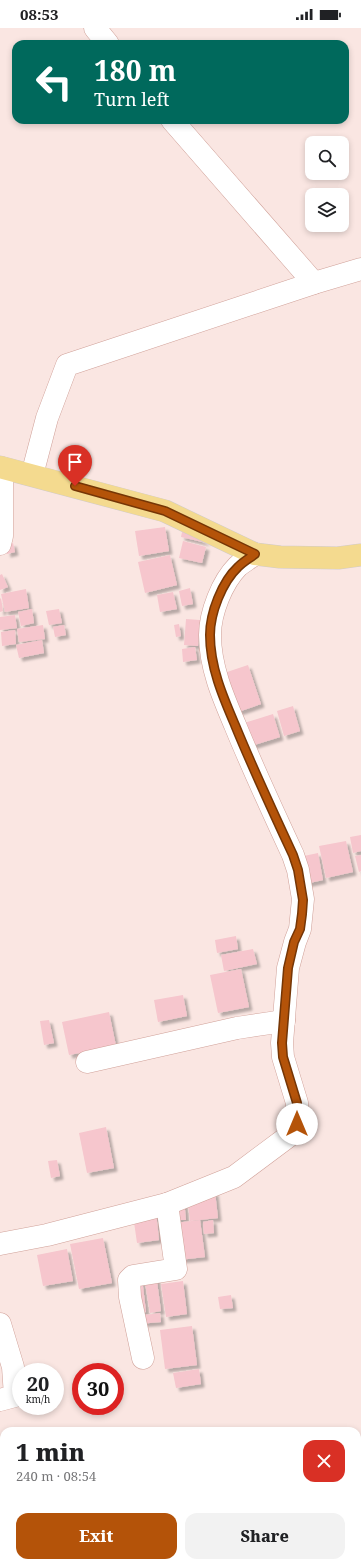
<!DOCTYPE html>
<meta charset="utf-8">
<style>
:root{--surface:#fff;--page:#f2f2f2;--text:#202124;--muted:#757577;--accent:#b45309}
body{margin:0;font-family:"Noto Serif",serif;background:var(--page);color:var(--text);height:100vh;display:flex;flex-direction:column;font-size:15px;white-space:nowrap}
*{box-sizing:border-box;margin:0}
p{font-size:13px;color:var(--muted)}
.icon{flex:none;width:22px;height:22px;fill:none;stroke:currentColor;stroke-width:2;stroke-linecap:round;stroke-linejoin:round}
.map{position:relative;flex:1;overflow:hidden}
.details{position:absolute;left:0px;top:1399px;width:361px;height:140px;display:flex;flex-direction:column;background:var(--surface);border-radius:12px 12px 0 0;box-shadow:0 2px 6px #0003}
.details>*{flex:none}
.hud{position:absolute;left:12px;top:12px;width:337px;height:84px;border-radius:12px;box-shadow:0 2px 6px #0003;background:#00695c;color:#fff;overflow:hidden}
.controls{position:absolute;left:305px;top:108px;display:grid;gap:8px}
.controls a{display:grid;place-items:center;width:44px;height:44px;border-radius:8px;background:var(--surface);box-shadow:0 2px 6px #0003;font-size:20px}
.speed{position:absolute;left:12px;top:1335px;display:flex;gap:8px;font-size:20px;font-weight:700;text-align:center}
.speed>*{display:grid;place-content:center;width:52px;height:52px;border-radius:50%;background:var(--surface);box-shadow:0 2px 6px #0003;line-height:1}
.speed small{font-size:10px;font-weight:400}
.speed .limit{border:6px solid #d22;background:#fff;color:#111}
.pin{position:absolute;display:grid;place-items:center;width:34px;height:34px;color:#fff;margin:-41px -17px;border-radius:50% 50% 50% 0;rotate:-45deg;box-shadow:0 0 4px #0007}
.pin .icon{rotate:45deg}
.me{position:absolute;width:44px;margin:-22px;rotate:0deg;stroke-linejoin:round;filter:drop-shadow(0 0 3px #0008)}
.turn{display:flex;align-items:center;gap:14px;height:84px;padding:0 16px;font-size:18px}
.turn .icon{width:52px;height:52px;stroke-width:2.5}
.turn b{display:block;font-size:28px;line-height:34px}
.round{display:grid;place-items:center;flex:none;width:42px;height:42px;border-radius:12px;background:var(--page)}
.overview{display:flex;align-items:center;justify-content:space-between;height:68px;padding:0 16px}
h1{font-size:24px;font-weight:800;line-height:30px}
.button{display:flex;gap:8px;margin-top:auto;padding:8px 16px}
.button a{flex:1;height:46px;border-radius:12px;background:var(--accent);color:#fff;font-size:16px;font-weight:800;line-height:46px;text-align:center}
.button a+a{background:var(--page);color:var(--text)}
.status{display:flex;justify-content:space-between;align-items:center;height:28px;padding:0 20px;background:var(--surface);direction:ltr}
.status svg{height:11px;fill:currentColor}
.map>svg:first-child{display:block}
.building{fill:#f6c6cd;filter:url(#shadow)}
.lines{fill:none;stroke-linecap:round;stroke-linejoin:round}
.minor-casing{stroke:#d0a199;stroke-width:23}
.major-casing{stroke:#d0cbcb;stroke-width:23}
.minor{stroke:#fff;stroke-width:22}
.major{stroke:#f4da8f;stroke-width:22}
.route-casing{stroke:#753606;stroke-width:10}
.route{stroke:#b45309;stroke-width:7}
</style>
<div class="status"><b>08:53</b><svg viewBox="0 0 49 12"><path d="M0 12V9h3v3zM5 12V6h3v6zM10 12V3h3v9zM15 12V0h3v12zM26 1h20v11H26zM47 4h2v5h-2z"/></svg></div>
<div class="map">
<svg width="361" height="1539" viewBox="0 0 361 1539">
<defs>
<filter id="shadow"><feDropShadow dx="3.5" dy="3.5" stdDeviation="1" flood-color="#0004"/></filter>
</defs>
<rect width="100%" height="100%" fill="#fae6e2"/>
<g class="building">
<polygon points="165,499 169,523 139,528 135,503"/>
<polygon points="183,499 207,515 181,509"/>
<polygon points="183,513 206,519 202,535 179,530"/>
<polygon points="13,515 15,524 7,526 6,517"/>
<polygon points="170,527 177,557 145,565 138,534"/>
<polygon points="2,546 8,559 0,562 0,547"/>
<polygon points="190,560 193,576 182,578 179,563"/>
<polygon points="26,561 29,580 5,584 1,566"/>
<polygon points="173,564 177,581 160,584 157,567"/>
<polygon points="1,570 3,583 0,584 0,571"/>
<polygon points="32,581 34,595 21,598 18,584"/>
<polygon points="59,581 62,595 49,597 46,583"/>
<polygon points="15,587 17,600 0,602 0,589"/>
<polygon points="186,591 200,592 198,618 184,617"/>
<polygon points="179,596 181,608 176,609 174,597"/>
<polygon points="43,597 45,611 19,614 17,601"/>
<polygon points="64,597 66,607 55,609 53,599"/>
<polygon points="15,602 16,616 2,618 1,604"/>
<polygon points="42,612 44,625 19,630 16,617"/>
<polygon points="195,619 197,632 183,634 182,621"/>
<polygon points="248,637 261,676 238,684 224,645"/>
<polygon points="293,678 300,703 284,708 277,683"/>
<polygon points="273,686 280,709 251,718 244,695"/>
<polygon points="361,807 361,823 353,825 350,809"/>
<polygon points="346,813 353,844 326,850 319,818"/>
<polygon points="318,825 323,852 305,856 299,829"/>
<polygon points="361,827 361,843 359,844 355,828"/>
<polygon points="236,908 238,921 217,925 215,912"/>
<polygon points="253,921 257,936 224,943 221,927"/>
<polygon points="241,941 249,979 218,985 210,947"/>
<polygon points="183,967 187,988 158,994 154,972"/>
<polygon points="109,984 116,1018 69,1027 62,994"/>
<polygon points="49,992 54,1015 44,1017 40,993"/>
<polygon points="106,1099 114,1140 87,1145 79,1105"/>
<polygon points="57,1132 60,1148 51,1150 48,1133"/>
<polygon points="215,1164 218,1190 190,1193 187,1168"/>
<polygon points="184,1172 186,1192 175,1192 174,1173"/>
<polygon points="156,1184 159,1212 137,1215 133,1187"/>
<polygon points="200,1192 205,1229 179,1232 175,1195"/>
<polygon points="213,1192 214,1205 204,1206 203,1194"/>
<polygon points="103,1210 112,1255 79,1261 70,1216"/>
<polygon points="67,1221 73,1253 43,1258 37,1227"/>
<polygon points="156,1246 161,1283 150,1285 144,1248"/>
<polygon points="142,1250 146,1284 136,1285 131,1252"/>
<polygon points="183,1253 187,1286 166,1289 161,1256"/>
<polygon points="231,1267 233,1280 220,1281 218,1269"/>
<polygon points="160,1285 161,1294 138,1296 137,1288"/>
<polygon points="192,1298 197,1337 165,1341 160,1302"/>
<polygon points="199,1341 201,1356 176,1360 173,1345"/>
</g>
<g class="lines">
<defs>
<g id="minor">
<polyline points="95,0 108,16"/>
<polyline points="172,92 314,255"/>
<polyline points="32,447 47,390 67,337 314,255 361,241"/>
<polyline points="0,516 2,508 2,440"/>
<polyline points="87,1034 237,1000 284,993"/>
<path d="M 0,1216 L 47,1207 L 167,1176 L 234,1149 L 293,1105 L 297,1096 L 297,1075 L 283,1029 L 282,1015 L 288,940 L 295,914 L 300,901 L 303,871 L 298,842 L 293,827 C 273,784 253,741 235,697 C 223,669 210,639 210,607 C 210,585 222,554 238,538 C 243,534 250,530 255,526"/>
<polyline points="0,1296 13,1339 15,1368 0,1372"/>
<polyline points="143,1330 130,1269 129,1252 133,1248 176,1241 167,1176"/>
</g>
<polyline id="major" points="0,439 165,483 255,526 280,529 338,530 361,527"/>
</defs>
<use href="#minor" class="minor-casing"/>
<use href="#major" class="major-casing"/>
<use href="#minor" class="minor"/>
<use href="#major" class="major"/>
</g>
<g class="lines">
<defs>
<path id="route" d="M 75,458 L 165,483 L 255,526 C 250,530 243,534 238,539 C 222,554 210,585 210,607 C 210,639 223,669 235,697 C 253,741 273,784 293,827 L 298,842 L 303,872 L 302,886 L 300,901 L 294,914 L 288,940 L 282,1015 L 283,1029 L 297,1075 L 297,1096"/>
</defs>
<use href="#route" class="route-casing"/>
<use href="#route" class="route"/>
</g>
</svg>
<div class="controls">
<a><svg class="icon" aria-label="search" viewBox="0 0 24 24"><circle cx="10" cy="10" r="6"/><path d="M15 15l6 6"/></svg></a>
<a><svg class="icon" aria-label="layers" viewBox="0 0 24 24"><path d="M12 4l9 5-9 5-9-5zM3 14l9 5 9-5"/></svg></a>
</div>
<div class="speed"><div>20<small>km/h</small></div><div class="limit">30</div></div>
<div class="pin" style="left:75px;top:458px;background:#d93025"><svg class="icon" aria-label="arrive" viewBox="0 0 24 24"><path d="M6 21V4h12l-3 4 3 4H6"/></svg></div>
<svg class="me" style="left:297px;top:1096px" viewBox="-20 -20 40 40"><circle r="19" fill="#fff"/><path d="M0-13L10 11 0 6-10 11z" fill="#b45309"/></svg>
<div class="hud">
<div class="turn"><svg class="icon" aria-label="left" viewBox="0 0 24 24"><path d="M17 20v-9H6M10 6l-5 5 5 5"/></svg><div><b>180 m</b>Turn left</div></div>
</div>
<section class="details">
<div class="overview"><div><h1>1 min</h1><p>240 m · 08:54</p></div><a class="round" style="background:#d93025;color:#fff"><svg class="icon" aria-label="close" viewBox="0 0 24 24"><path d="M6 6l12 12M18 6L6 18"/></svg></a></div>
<div class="button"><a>Exit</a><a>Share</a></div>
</section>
</div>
